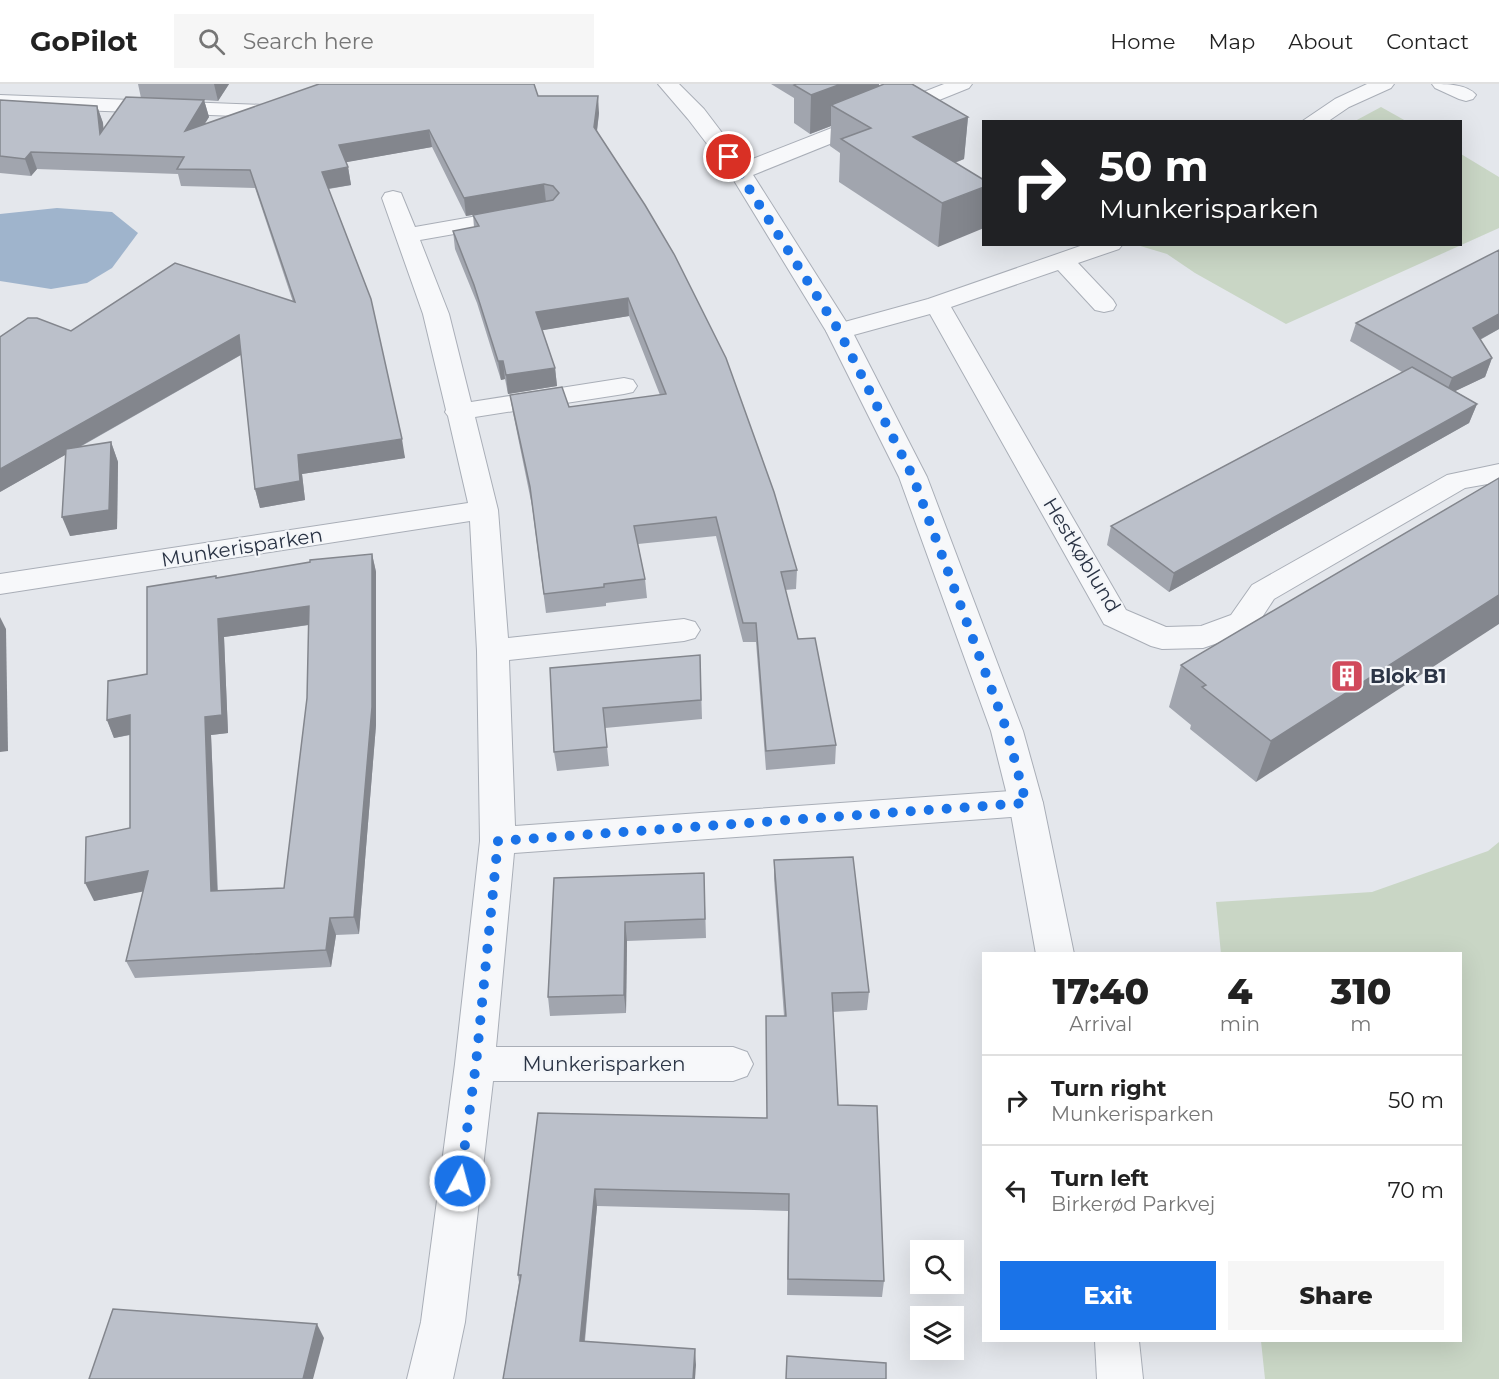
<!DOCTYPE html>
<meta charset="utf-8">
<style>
:root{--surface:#fff;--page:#f6f6f6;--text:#222;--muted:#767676;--line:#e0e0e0;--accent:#1a73e8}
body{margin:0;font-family:Montserrat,sans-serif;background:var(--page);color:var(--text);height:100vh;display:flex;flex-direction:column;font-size:22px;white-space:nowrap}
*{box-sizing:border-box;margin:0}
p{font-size:20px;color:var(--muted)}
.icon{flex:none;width:33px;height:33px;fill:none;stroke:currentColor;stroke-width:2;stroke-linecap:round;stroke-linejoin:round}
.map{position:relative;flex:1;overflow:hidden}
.sheet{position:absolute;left:982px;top:868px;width:480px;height:390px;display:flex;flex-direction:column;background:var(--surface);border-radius:0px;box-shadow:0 6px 24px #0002}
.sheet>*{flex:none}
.top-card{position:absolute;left:982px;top:36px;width:480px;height:126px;border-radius:0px;box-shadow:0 6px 24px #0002;background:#202124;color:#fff;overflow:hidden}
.fabs{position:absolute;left:910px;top:1156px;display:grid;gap:12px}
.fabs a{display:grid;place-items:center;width:54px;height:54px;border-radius:0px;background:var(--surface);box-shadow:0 6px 24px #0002;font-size:30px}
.pin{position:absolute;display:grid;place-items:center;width:51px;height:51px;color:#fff;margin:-26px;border:3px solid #fff;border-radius:50%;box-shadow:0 2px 6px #0007}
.me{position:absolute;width:66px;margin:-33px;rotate:7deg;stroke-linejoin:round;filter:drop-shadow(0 0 4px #0008)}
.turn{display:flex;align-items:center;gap:21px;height:126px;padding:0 18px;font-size:27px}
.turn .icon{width:78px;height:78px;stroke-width:2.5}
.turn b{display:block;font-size:42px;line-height:51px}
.eta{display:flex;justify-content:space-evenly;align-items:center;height:102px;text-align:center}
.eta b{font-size:36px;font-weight:800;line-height:42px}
.action{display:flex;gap:12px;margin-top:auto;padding:12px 18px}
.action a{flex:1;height:69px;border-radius:0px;background:var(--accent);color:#fff;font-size:24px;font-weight:800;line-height:69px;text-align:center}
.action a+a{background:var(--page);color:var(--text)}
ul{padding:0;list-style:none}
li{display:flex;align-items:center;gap:18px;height:90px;padding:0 18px;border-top:2px solid var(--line)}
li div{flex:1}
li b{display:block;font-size:22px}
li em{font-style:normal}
header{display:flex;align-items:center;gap:36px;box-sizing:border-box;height:84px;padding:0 30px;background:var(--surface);border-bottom:2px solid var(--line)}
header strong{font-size:28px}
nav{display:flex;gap:33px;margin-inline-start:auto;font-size:21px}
.search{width:420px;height:54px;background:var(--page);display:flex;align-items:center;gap:15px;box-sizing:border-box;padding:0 21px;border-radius:0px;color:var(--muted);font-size:22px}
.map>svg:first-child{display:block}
.green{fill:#c9d6c5}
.water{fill:#9fb4cc}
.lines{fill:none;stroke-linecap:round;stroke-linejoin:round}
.minor-casing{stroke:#a9aeb7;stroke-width:2}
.tertiary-casing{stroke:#a9aeb7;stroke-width:2}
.minor{fill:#f7f8fa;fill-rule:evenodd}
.tertiary{fill:#f7f8fa;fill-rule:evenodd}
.wall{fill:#a1a5ae;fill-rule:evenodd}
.shaded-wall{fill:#83868d}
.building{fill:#bbc0ca;stroke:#83868d;stroke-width:1.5;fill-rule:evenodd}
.route{stroke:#1a73e8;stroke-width:10;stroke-dasharray:0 18}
.labels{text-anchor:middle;stroke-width:4.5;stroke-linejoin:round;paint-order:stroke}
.street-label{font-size:20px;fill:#2b3445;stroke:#f4f6f9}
.poi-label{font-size:20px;font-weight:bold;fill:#2b3445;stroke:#f4f6f9;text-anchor:start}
</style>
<header>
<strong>GoPilot</strong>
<div class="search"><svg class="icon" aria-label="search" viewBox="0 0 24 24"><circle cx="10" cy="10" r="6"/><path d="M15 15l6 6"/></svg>Search here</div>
<nav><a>Home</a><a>Map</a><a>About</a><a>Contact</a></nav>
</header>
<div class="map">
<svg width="1499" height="1295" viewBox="0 0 1499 1295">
<rect width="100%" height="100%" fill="#e4e7ec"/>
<g class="green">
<polygon points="1381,23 1406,37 1355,37"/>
<polygon points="1461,70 1499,93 1499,144 1286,240 1195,189 1167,170 1137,161 1461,160"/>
<polygon points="1499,758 1499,1295 1265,1295 1261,1257 1461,1257 1461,870 1221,870 1216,818 1372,808 1488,767"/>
</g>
<polygon class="water" points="57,124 112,128 138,149 112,184 87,199 51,205 0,197 0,130"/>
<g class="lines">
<defs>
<g id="minor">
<polygon points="944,0 972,0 969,4 748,93 740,95 732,93 729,88 732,83"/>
<polygon points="1367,0 1394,0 1391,4 1349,23 1327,38 1301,38 1335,15"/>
<path d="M 1432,0 C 1447,0 1467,0 1476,11 L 1473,15 L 1466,17 L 1459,15 L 1435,4 Z"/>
<polygon points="0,11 264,21 272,22 275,27 272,32 264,33 0,23"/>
<polygon points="393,107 401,109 415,143 517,125 525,127 529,132 525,137 517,139 420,156 449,230 471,318 624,294 633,296 637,302 633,308 624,310 475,333 498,426 508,554 684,535 695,538 700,546 695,554 684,557 509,576 515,742 1026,706 1038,710 1043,719 1038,728 1026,732 514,769 496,963 733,963 747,968 753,980 747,992 733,997 493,997 465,1238 453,1295 407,1295 421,1238 455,980 480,757 477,567 470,437 0,510 0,490 468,419 448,332 445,328 446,326 423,230 382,114 385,109"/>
<polygon points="1086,160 1123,160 1119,165 1078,179 1113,216 1116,221 1113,226 1104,228 1095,226 1058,186 951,223 1126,526 1166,543 1201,542 1231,531 1252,501 1447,391 1499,380 1499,398 1465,404 1274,515 1253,547 1203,564 1162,565 1151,562 1104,540 930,230 839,255 830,252 826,247 830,242 928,215"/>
</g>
<g id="tertiary">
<polygon points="658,0 679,0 704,25 748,83 852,247 927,393 1023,647 1043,719 1074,870 1036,870 1009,719 991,647 899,393 826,247 730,90 688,35"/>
<polygon points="1095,1257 1139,1257 1143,1295 1097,1295"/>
</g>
</defs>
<use href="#minor" class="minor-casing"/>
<use href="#tertiary" class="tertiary-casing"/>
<use href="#minor" class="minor"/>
<use href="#tertiary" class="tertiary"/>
</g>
<g class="wall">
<polygon points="138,0 229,0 218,17 204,16 209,33 204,40 538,12 599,29 597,48 797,486 796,505 785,506 798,555 836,661 835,680 766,686 756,558 743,558 716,452 638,460 645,495 647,514 606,519 606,522 546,529 532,422 513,329 510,311 569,323 660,311 629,232 542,246 555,284 557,302 508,310 505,295 501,296 477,219 455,165 453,147 474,143 473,131 536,120 466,132 432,63 346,78 348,83 351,101 329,105 405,374 302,390 305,416 260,424 255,405 241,271 80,363 111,358 118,378 117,445 70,452 65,371 0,408 71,247 293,218 255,104 181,102 178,90 37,85 31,92 0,89 0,16 97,22 103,39 103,45 141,14"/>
<polygon points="771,0 879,0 879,2 968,33 964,75 955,79 938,163 839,98 840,69 830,62 831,42 810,50 794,39 794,14"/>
<polygon points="1356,239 1499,245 1480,256 1492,274 1485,293 1455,307 1477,320 1469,339 1169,508 1107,461 1111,442 1402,288 1350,257"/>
<polygon points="1499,394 1256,698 1190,645 1191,641 1169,623 1181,581"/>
<path d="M 372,470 L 376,488 L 376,641 L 359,850 L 336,851 L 331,883 L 135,894 L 126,877 L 143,807 L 94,817 L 130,744 L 130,651 L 114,654 L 107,636 L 147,590 L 217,494 ZM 309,541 L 307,614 L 284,804 L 218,807 L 211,651 L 228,649 L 224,553 Z"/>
<polygon points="700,571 702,635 605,644 609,682 557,687 554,668 550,584"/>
<polygon points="774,776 869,908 867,926 833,928 838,1021 884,1197 882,1213 787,1211 788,1127 597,1122 585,1257 696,1281 503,1295 519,1199 518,1191 538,1029 767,1034 784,932 774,795"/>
<polygon points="704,789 706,854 627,857 626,929 550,932 548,913 554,794"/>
</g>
<g class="shaded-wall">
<polygon points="214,0 229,0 218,17"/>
<polygon points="841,0 879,0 878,23 831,21 831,42 810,50 811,11"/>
<polygon points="598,12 599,29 595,61 594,43"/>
<polygon points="204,16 209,33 190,64 185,47"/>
<polygon points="97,22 103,39 106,67 100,50"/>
<polygon points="968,33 964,75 909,96 913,53"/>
<polygon points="429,46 432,63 342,79 339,61"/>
<polygon points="31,68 37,85 31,92 25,75"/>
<polygon points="348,83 351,101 326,105 322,88"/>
<polygon points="544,100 546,118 466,132 464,114"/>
<polygon points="984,103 984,144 938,163 942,119"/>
<polygon points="628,214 629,232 538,247 536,228"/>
<polygon points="1499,230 1499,245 1466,263 1473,244"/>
<polygon points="239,251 244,269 0,408 0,385"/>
<polygon points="1492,274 1485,293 1445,312 1452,294"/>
<polygon points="498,277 503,277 505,295 501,296"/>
<polygon points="555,284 557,302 508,310 506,291"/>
<polygon points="1477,320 1469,339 1169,508 1174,489"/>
<polygon points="402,355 405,374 302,390 305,416 260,424 255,405 298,371"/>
<polygon points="111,358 118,378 117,445 70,452 62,433"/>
<polygon points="372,470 376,488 376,641 359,850 354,833"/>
<polygon points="1499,511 1499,540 1256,698 1271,657"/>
<polygon points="309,522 314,540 224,553 228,649 211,651 218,825 211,807 205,633 218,535"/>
<polygon points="0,533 6,545 8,667 0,668"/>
<polygon points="130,631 138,649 114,654 107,636"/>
<polygon points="148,787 156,805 94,817 85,799"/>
<polygon points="330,834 336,851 331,883 326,866"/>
<polygon points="625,838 627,857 626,929 624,911"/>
<polygon points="595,1105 597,1122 583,1272 580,1257"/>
<polygon points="317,1240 324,1254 313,1295 303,1295"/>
<polygon points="695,1265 696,1281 695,1295 693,1295"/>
</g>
<g class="building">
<polygon points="319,0 534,0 538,12 598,12 594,43 645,121 674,170 726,274 774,408 797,486 781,488 798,555 815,554 836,661 766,667 756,539 743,539 716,433 634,442 645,495 604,500 604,503 544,510 530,403 510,311 562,303 569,323 666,310 628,214 536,228 555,284 506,291 503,277 498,277 474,201 453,147 479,142 473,131 553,116 559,109 553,102 544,100 464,114 429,46 339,61 348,83 322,88 371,215 402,355 298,371 300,397 255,405 239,251 0,385 0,253 28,234 37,234 71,247 175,179 295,218 250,86 177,85 184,73 31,68 25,75 0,72 0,16 97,22 100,50 126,13 204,16 185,47"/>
<polygon points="796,0 841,0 811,11 794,1"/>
<polygon points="884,0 912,0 968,33 913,53 984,96 984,103 942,119 841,55 871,44 831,21"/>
<polygon points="1499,166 1499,230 1473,244 1492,274 1452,294 1356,239"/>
<polygon points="1412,283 1477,320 1174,489 1111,442"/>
<polygon points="111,358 109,426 62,433 66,365"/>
<polygon points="1499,394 1499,511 1271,657 1202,603 1206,601 1181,581"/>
<path d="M 372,470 L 372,623 L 354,833 L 330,834 L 326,866 L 126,877 L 148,787 L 85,799 L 86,753 L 130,744 L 130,631 L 107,636 L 108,597 L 147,590 L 147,503 L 216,492 L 216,494 L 310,478 L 310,476 ZM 309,522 L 307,614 L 284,804 L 211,807 L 205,633 L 222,631 L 218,535 Z"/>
<polygon points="700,571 701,616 603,624 607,663 554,668 550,584"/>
<polygon points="853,773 869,908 832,909 838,1021 877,1022 884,1197 788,1195 789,1110 595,1105 580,1257 695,1265 693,1295 503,1295 521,1191 518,1191 538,1029 767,1034 766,932 786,932 774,776"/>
<polygon points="704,789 705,835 625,838 624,911 548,913 554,794"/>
<polygon points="113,1225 317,1240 303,1295 89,1295"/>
<polygon points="787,1272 886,1279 886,1295 786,1295"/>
</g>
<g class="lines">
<polyline class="route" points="460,1097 476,980 498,757 1026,719 1007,647 913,393 839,247 729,73"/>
</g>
<defs>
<symbol id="building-square" viewBox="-11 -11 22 22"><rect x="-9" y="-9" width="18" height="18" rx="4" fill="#d1495b" stroke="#f4f6f9"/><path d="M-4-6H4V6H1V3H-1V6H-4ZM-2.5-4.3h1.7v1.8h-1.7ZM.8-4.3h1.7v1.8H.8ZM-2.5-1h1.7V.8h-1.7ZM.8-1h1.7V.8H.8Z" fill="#fff"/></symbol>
</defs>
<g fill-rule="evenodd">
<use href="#building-square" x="1328" y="573" width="38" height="38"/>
</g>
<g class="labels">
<g class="street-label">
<text transform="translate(242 463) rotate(-9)" y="7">Munkerisparken</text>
<text transform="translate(1082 471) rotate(59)" y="7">Hestkøblund</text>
<text x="604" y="987">Munkerisparken</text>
</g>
<g class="poi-label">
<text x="1370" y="599">Blok B1</text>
</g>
</g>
</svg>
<div class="fabs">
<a><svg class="icon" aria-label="search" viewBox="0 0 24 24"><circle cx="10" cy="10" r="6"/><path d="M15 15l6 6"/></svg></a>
<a><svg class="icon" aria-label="layers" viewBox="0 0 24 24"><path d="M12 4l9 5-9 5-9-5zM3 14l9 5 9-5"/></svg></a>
</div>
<div class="pin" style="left:729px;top:73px;background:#d93025"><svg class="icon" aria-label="arrive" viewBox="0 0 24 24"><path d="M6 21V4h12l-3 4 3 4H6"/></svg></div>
<svg class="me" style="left:460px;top:1097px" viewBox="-20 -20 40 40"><circle r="17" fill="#1a73e8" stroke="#fff" stroke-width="3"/><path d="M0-11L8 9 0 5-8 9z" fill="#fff"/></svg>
<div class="top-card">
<div class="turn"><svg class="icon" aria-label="right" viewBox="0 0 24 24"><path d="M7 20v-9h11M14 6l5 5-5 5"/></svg><div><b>50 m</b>Munkerisparken</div></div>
</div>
<section class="sheet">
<div class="eta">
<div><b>17:40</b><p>Arrival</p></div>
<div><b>4</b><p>min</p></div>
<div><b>310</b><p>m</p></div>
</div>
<ul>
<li><svg class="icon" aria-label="right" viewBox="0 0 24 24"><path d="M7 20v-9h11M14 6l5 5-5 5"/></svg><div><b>Turn right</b><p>Munkerisparken</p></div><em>50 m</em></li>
<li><svg class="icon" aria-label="left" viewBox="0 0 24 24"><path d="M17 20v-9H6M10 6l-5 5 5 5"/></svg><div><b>Turn left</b><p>Birkerød Parkvej</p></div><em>70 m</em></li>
</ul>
<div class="action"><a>Exit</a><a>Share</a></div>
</section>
</div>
